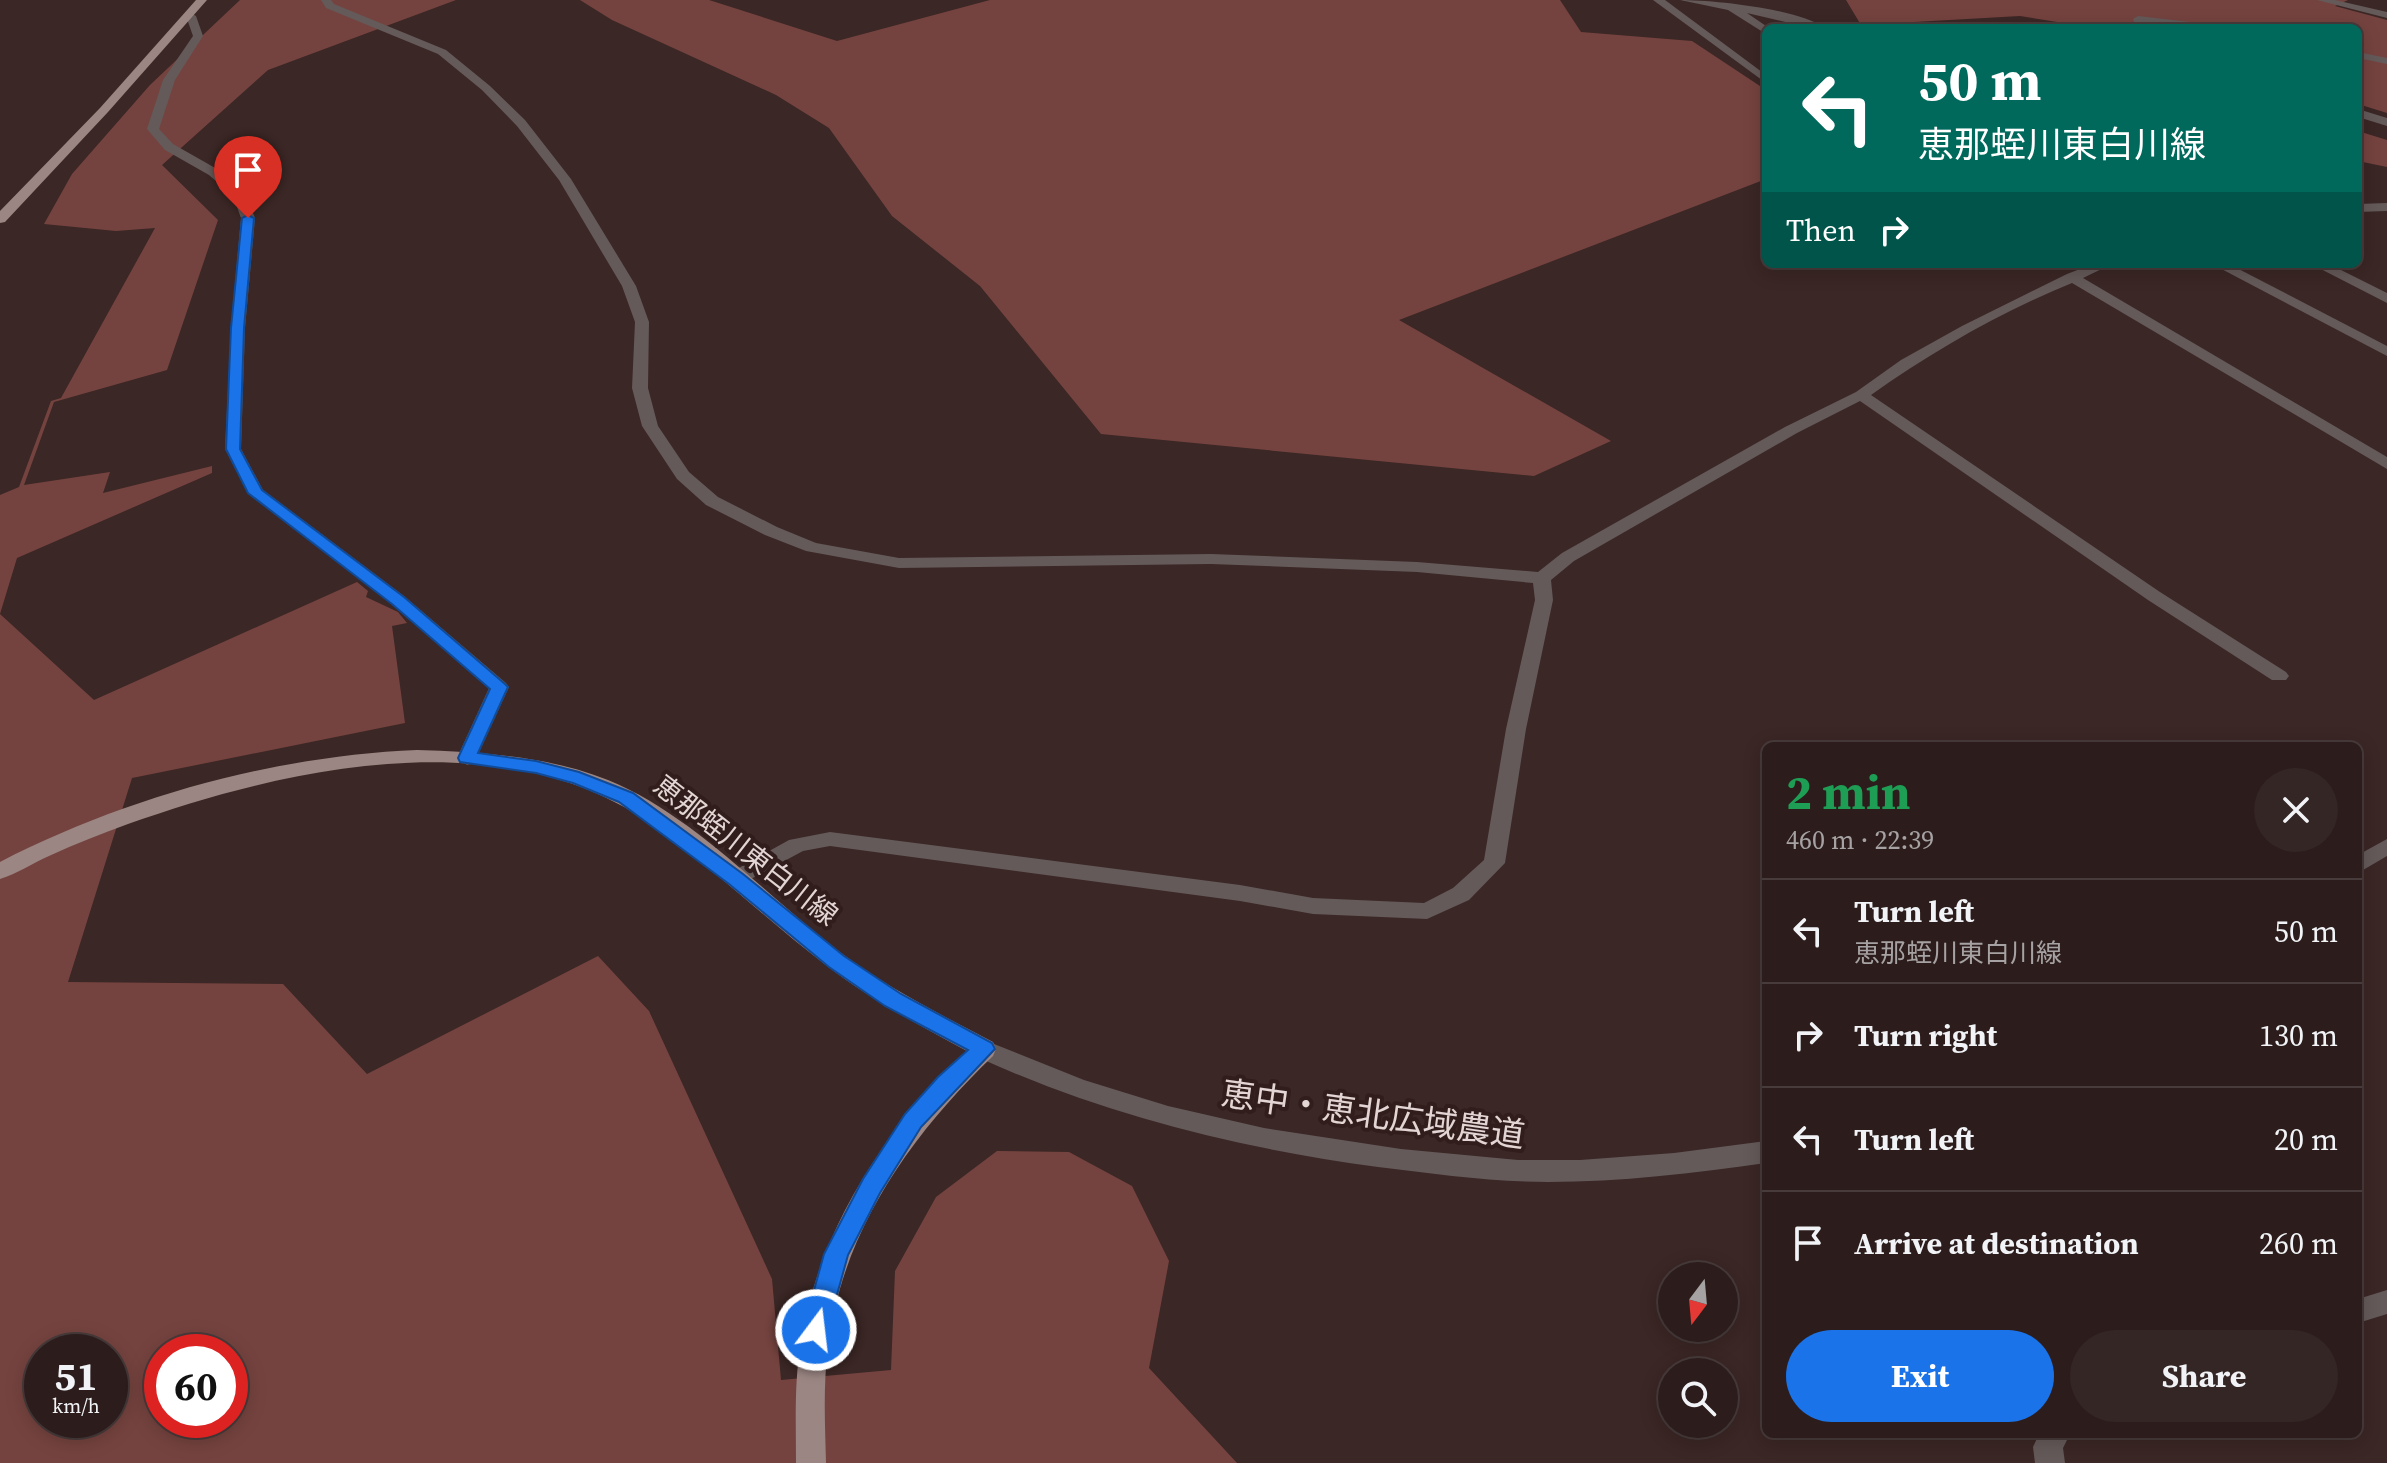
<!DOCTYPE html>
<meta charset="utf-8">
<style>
:root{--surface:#2c1d1c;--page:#342625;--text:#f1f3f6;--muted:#a6a2a3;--line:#483b3b;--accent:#1a73e8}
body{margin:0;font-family:"Source Serif 4","Noto Sans JP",serif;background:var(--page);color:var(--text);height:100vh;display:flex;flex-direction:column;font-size:30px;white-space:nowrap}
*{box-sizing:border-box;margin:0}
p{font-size:26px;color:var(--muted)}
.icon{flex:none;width:44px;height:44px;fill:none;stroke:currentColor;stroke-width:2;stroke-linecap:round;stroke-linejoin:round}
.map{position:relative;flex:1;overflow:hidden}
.side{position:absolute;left:1762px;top:742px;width:600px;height:696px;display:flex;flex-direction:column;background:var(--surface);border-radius:12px;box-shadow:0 4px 20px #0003,0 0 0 2px var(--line)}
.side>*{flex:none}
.guide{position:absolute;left:1762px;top:24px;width:600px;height:244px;border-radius:12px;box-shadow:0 4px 20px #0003,0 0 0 2px var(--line);background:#00695c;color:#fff;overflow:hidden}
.needle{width:52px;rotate:196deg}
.fabs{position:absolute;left:1658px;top:1262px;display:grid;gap:16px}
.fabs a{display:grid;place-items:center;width:80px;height:80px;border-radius:50%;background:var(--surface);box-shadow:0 4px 20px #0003,0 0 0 2px var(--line);font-size:40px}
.speed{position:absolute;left:24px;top:1334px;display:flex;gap:16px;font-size:40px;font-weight:700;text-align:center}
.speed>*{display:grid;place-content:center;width:104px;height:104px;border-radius:50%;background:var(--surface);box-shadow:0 4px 20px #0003,0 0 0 2px var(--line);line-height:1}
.speed small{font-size:20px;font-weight:400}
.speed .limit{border:12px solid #d22;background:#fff;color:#111}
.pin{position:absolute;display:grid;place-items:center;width:68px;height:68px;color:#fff;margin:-82px -34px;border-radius:50% 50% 50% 0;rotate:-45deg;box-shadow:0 0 8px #0007}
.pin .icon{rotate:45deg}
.me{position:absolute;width:88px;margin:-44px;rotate:15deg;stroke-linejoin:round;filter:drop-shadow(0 0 6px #0008)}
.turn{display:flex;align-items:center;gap:28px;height:168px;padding:0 24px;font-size:36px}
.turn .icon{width:104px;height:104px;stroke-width:2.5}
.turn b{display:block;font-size:56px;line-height:68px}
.then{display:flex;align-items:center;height:76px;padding:0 24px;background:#0003;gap:16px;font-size:30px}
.round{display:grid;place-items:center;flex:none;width:84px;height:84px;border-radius:42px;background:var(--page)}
.summary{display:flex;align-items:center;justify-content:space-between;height:136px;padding:0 24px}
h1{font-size:48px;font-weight:700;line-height:60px;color:#1e9e55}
.button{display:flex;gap:16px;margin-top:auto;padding:16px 24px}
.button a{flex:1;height:92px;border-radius:48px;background:var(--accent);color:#fff;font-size:32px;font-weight:700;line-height:92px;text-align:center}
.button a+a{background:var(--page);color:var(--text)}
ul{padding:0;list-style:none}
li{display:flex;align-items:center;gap:24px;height:104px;padding:0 24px;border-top:2px solid var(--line)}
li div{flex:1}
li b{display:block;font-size:30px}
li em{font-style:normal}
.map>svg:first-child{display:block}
.forest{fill:#75433f;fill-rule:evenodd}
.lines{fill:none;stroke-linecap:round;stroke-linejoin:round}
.minor{fill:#645a59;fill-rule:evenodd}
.major{fill:#9b8683;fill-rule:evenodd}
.route{fill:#1a73e8;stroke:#114b97;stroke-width:2}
.labels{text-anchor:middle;stroke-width:8;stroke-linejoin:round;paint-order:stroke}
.street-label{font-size:28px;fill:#e2d5d3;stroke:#311d1c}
.near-street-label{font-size:34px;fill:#e2d5d3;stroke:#311d1c}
</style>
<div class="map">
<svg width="2387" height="1463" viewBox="0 0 2387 1463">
<rect width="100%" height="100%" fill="#3b2725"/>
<g class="forest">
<polygon points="240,0 456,0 268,70 162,165 218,220 167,370 54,402 24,485 110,472 103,493 212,466 212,473 17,558 0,614 0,495 19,487 51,401 61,398 155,228 116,231 44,224 72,174 150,85"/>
<polygon points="580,0 709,0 837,41 990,0 1560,0 1581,32 1692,41 1766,90 1766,179 1399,320 1611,441 1534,476 1101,434 980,286 892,216 829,128 776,95 612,20"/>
<polygon points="1846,0 2348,0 2335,6 2387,20 2387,113 2358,104 2358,28 2095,28 2020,16 1861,25"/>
<polygon points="2358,131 2387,140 2387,167 2358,161"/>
<path d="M 357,582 L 368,591 L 366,597 L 398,612 L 407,623 L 392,626 L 405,723 L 132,778 L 68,982 L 283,984 L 367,1074 L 598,956 L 649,1011 L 772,1279 L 781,1380 L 891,1370 L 895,1271 L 936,1197 L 997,1151 L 1069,1152 L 1132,1186 L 1169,1261 L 1149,1368 L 1237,1463 L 0,1463 L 0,614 L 94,700 ZM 42,1352 L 110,1352 L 110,1420 L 42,1420 ZM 162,1352 L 230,1352 L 230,1420 L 162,1420 Z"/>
</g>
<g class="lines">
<g class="minor">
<path d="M 321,0 L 331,0 L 334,4 L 446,50 L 490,86 L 525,120 L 571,179 L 636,286 L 649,322 L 648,388 L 658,426 L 689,472 L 718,497 L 777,527 L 816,543 L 899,558 L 1211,554 L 1417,562 L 1538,572 L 1562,553 L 1785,427 L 1856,392 L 1901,360 L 1962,326 L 2067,274 L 2093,264 L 2112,264 L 2083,278 L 2387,457 L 2387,469 L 2072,283 C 2001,312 1933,351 1871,395 L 2160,592 L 2286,672 L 2289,676 L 2286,680 L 2272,680 L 2148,600 L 1860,401 L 1797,433 L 1574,561 L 1551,580 L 1553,600 L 1526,729 L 1505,863 L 1469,900 L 1427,919 L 1313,914 L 1240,901 L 830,846 L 803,851 L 736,887 L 728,884 L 725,879 L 728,874 L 789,840 L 830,832 L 1240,885 L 1313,898 L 1424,903 L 1453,888 L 1484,860 L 1506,729 L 1535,600 L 1533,583 L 1417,572 L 1211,564 L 899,568 L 806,551 L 765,535 L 706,505 L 677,479 L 642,426 L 632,388 L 635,322 L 622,286 L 559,180 L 517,126 L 482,90 L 438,54 L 326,8 Z"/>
<polygon points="1653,0 1665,0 1766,75 1766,83"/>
<path d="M 1680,0 C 1714,0 1799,9 1825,28 L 1811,28 L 1747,13 L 1769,28 L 1766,28 L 1766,34 L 1728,10 Z"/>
<polygon points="2317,0 2335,0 2387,12 2387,18"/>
<polygon points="191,13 196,16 203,36 175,80 159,129 173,144 217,169 244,191 255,218 245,328 241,449 263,490 404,596 506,683 509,687 474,763 467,765 457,758 489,688 392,604 248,493 225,449 231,328 241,218 233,196 209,175 165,150 147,129 163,80 193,36 186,16"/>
<polygon points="2138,16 2216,25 2221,28 2145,23 2146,28 2136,28 2133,19"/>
<polygon points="2358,52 2387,58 2387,64 2358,58"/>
<polygon points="2358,109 2387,118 2387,126 2358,117"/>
<polygon points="2387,203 2387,211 2358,212 2358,204"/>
<polygon points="2212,264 2229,264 2387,346 2387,356"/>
<polygon points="2311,264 2329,264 2387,293 2387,303"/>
<polygon points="2387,839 2387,856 2358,873 2358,855"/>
<path d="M 984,1040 L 1084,1080 L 1168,1106 L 1264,1128 L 1401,1149 L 1518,1160 L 1580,1160 L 1674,1153 L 1766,1141 L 1766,1163 C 1694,1173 1621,1182 1548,1182 C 1491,1182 1435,1174 1378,1167 C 1238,1148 1104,1115 975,1056 L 972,1049 L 975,1042 Z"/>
<polygon points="2387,1290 2387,1314 2358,1323 2358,1299"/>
<polygon points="2039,1434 2070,1434 2063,1448 2065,1463 2035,1463 2033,1447"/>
</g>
<g class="major">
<polygon points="196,0 207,0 108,112 5,222 0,223 0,211 100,108"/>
<path d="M 417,750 C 481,752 548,756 608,780 C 694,815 767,897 841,953 C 888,988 941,1015 993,1042 L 996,1049 L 993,1056 C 911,1135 842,1231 828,1347 C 823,1386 825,1424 826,1463 L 796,1463 C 796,1423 794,1382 801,1342 C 819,1229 885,1129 967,1051 C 919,1025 870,999 827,966 C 766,920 711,865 648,822 C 500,720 285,768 128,824 C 101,834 75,844 49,856 C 33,863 17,874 0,879 L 0,862 C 127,797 274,756 417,750 Z"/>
</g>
</g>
<polygon class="route" points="248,215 254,218 244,328 240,449 262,490 404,597 505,684 508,687 478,753 536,761 579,772 633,793 743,874 844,956 901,994 992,1043 995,1049 921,1127 880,1193 848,1255 825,1338 816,1342 807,1338 803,1330 824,1254 863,1179 905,1114 938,1077 968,1050 885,1006 829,967 729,884 619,802 573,783 536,773 460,762 458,758 490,689 392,604 248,493 226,449 231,328 242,218"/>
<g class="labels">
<g class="street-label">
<text transform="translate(746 850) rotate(38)" y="10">恵那蛭川東白川線</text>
</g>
<g class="near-street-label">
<text transform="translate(1373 1114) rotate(8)" y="12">恵中・恵北広域農道</text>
</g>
</g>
</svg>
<div class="fabs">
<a><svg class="needle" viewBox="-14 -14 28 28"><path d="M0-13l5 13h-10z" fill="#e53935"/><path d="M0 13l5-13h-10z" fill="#a6a2a3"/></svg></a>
<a><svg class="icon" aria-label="search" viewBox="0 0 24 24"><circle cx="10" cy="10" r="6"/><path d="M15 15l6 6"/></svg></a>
</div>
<div class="speed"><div>51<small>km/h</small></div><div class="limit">60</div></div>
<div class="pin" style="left:248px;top:218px;background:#d93025"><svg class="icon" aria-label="arrive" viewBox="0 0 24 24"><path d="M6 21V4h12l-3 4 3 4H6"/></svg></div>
<svg class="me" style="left:816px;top:1330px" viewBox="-20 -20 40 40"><circle r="17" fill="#1a73e8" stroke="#fff" stroke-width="3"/><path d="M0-11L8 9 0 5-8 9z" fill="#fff"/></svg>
<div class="guide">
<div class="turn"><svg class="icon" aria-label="left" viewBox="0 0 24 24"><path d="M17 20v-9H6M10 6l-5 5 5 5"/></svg><div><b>50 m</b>恵那蛭川東白川線</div></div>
<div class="then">Then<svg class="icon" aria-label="right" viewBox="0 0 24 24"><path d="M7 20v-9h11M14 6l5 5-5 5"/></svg></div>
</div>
<section class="side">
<div class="summary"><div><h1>2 min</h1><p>460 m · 22:39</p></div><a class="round"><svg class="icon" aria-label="close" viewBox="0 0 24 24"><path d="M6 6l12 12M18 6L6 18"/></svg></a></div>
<ul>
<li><svg class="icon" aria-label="left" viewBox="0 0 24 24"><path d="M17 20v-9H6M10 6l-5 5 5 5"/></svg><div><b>Turn left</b><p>恵那蛭川東白川線</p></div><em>50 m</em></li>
<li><svg class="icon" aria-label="right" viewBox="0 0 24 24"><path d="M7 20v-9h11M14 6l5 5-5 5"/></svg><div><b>Turn right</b></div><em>130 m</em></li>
<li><svg class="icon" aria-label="left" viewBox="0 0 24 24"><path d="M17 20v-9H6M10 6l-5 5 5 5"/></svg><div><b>Turn left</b></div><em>20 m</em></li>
<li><svg class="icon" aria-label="arrive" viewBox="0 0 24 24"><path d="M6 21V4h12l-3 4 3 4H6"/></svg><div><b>Arrive at destination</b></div><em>260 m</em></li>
</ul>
<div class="button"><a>Exit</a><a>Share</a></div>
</section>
</div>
